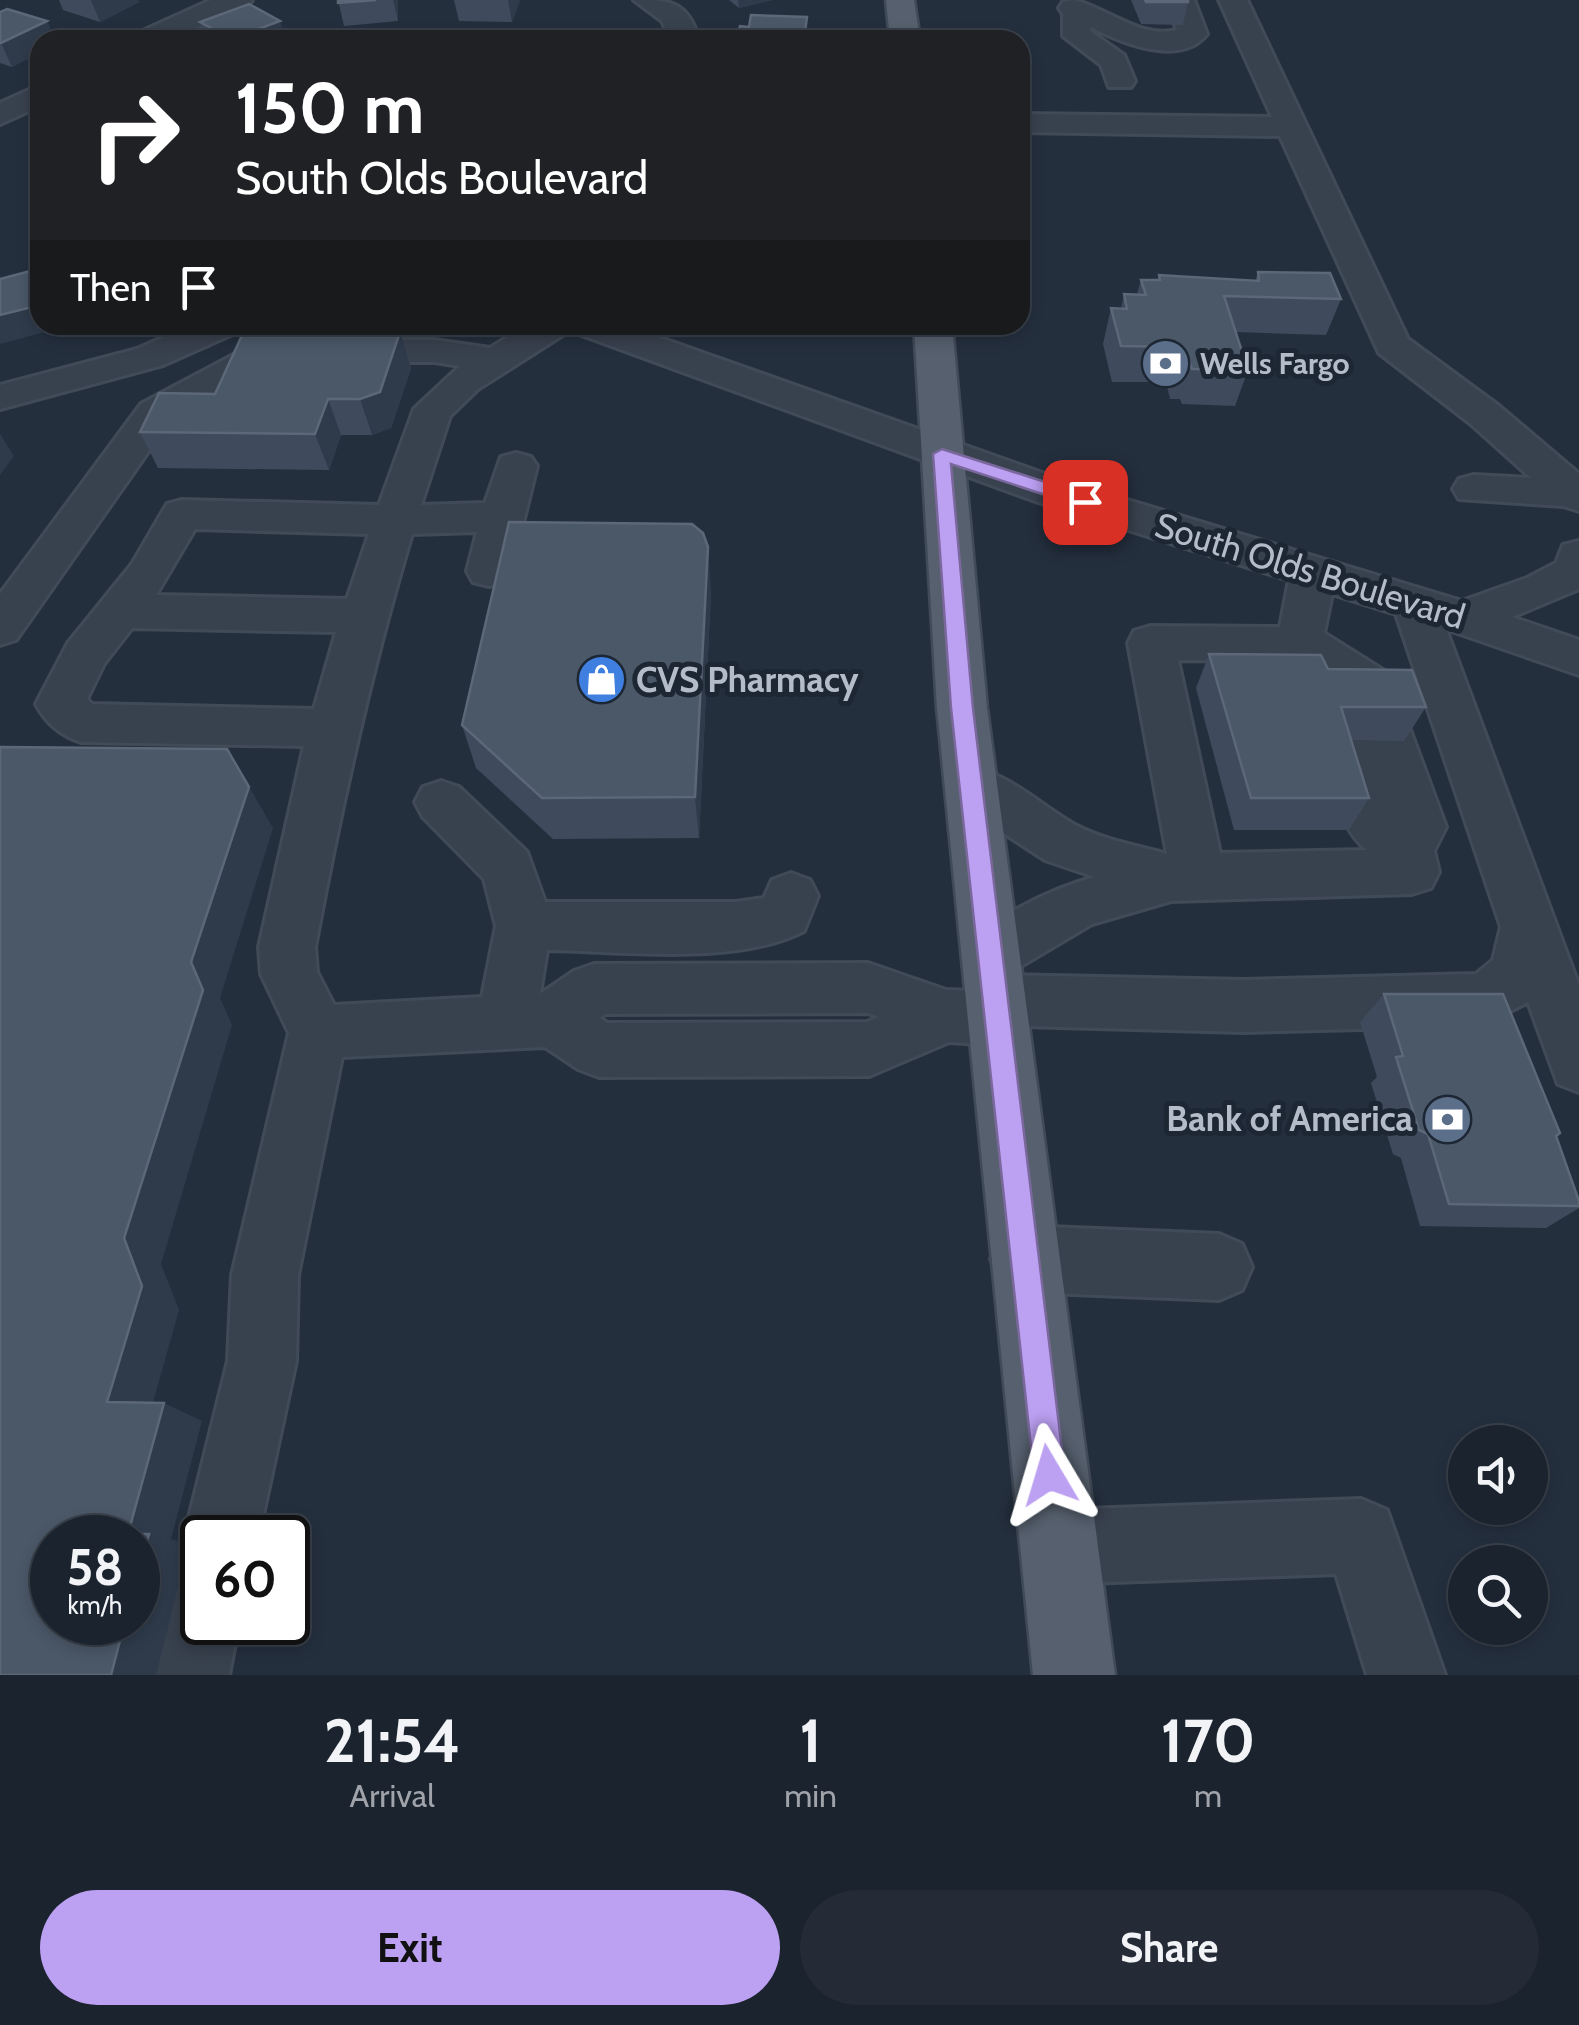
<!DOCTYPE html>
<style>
:root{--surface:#1b232e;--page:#242b36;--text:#f1f3f6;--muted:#a0a4aa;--line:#39404a;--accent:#bca0f2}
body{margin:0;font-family:Cabin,sans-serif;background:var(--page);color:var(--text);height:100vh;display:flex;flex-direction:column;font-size:38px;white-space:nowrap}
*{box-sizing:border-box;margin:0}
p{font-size:32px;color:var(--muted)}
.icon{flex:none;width:55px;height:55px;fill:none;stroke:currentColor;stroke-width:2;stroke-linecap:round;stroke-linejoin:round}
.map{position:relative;height:1675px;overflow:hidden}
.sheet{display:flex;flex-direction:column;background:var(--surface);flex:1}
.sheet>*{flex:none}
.top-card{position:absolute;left:30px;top:30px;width:1000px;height:305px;border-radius:30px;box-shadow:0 5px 15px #0003,0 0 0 2px var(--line);background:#202124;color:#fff;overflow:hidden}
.fabs{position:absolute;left:1448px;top:1425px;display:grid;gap:20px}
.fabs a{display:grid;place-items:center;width:100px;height:100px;border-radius:50%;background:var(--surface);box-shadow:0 5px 15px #0003,0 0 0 2px var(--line);font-size:50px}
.speed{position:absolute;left:30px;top:1515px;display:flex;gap:20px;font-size:50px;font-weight:700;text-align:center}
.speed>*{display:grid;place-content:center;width:130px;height:130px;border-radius:50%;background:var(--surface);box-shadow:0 5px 15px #0003,0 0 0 2px var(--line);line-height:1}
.speed small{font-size:25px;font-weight:400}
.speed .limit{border:5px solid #111;border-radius:15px;background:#fff;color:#111}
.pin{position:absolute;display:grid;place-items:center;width:85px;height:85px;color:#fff;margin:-42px;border-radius:20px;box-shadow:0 5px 15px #0006}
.me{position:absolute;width:110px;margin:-55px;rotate:353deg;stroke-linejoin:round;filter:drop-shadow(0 0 8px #0008)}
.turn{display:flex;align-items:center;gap:35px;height:210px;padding:0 40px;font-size:45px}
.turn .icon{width:130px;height:130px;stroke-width:2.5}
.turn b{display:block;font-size:70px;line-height:85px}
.then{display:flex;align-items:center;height:95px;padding:0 40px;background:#0003;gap:20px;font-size:38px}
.eta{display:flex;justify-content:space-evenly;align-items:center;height:170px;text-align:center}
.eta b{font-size:60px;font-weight:700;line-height:70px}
.button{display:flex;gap:20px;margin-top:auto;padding:20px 40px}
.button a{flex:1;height:115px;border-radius:60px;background:var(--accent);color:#111;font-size:40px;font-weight:700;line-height:115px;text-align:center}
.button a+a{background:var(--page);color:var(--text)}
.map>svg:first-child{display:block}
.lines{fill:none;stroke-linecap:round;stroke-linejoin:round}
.minor-casing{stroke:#414a57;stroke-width:6}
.major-casing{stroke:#414a57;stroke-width:5}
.minor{fill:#38414e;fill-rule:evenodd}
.major{fill:#56606e;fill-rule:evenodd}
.wall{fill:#3f4b5c}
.shaded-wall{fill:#2f3b4b}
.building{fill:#4b5868;stroke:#5c6777;stroke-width:2.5}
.route{fill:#bca0f2;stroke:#7a689d;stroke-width:2.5}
.labels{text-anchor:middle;stroke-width:10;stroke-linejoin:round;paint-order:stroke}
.far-poi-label{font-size:30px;font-weight:bold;fill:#b4bcc9;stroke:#1d2633;text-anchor:start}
.street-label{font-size:35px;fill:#b4bcc9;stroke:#1d2633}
.poi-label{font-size:35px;font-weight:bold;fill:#b4bcc9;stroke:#1d2633;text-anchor:start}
</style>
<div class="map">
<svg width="1579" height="1675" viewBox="0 0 1579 1675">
<rect width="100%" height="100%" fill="#242f3e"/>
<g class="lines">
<defs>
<g id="minor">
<polygon points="211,0 252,0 248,6 168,40 132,40 136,34"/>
<path d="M 634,0 C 670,0 688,1 699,40 L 671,40 L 662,21 Z"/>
<path d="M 1074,0 C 1109,9 1140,39 1177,30 L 1166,0 L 1194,0 L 1207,34 C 1180,68 1121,42 1090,27 L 1091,32 L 1124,55 L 1135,81 L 1131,87 L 1109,87 L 1101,65 L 1063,36 L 1063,14 L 1059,8 L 1063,2 Z"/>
<polygon points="1219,0 1247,0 1408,339 1499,406 1579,474 1579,511 1563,506 1459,499 1453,489 1459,479 1474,475 1531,478 1471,424 1379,353 1280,136 1020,132 1020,114 1272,117"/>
<polygon points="40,85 40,106 0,124 0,103"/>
<polygon points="191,325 241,325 235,333 163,365 0,409 0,385 137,349"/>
<path d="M 527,325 L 624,325 L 1068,482 L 1462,601 L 1527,578 L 1556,563 L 1563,545 L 1579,541 L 1579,589 L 1512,617 L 1579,640 L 1579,675 L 1446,629 L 1579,986 L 1579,1092 L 1558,1084 L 1528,1002 L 1481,1026 L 1244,1032 L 1023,1026 L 1017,1038 L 997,1045 L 949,1042 L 869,1076 L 599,1077 L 578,1069 L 545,1047 L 342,1057 L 298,1275 L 296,1361 L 258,1538 L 202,1538 L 202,1567 L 195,1564 L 184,1538 L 228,1361 L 232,1275 L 289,1033 L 261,974 L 259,947 L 304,746 L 81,742 C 60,735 46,723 36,704 L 68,643 L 132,564 L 167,504 L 182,500 L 379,505 L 414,409 L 460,366 L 435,362 L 276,362 L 169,422 L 16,640 L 0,645 L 0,594 L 141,404 L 256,343 L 269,340 L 435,340 L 490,348 ZM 571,326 L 576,333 L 1038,502 L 1289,580 L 1280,627 L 1151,626 L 1134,631 L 1128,643 L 1167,854 C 1138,846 1104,840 1077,826 C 1040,807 996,758 953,772 L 946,786 L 953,800 L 1045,860 L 1095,877 C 1057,887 979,921 962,956 L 970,973 L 984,978 L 975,982 L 970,991 L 946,990 L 868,963 L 594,964 L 574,971 L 540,994 L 547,950 C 623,951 736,966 804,931 L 818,896 L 810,880 L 791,873 L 772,880 L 764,898 L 736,902 L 545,902 L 527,852 L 459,787 L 441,781 L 423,787 L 415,802 L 423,817 L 484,879 L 496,926 L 482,997 L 334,1005 L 317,972 L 315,947 C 341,807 371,670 412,534 L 477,532 L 467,571 L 473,582 L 489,586 L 505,582 L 511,571 L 537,466 L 531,457 L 516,453 L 501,457 L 485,503 L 421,505 L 450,416 L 478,389 L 566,333 ZM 195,529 L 369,534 L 347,599 L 156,595 ZM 1332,594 L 1396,614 L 1501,927 L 1493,960 L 1476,974 L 1244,980 L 1006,975 L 1092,924 L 1171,901 L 1412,894 L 1431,888 L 1439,872 L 1434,851 L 1446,827 L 1409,727 L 1391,722 L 1373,727 L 1368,739 L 1362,727 L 1344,722 L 1326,727 L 1319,741 C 1331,777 1337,827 1367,850 L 1220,853 L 1178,660 L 1296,661 L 1353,698 L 1362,717 L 1379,722 L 1396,717 L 1403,704 L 1391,675 L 1324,633 ZM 132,628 L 336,632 L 314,709 L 92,704 L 87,699 L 104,664 ZM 868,1013 L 879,1017 L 867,1022 L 607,1023 L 600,1018 L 605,1014 Z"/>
<polygon points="1024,1226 1219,1234 1242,1244 1252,1267 1242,1290 1219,1300 1024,1292 1001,1282 991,1259 1001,1236"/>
<polygon points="1361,1499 1387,1510 1445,1675 1367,1675 1336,1574 1058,1584 1032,1573 1021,1547 1032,1521 1058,1510"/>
<polygon points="202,1581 202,1622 239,1622 229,1675 151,1675 164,1619 175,1592"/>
</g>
<g id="major">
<polygon points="886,0 914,0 920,40 890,40"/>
<polygon points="914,325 952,325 987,708 1115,1675 1033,1675 937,708"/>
</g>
</defs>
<use href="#minor" class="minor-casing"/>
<use href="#major" class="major-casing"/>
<use href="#minor" class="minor"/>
<use href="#major" class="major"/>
</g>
<g class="wall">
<polygon points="59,0 138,0 139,2 100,22 63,10"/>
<polygon points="338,0 398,0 398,21 344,26"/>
<polygon points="454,0 520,0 512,22 459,21"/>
<polygon points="729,0 772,0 739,8"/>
<polygon points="1131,0 1188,0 1183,25 1141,24"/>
<polygon points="0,12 47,21 55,40 40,40 12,67 0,63"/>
<polygon points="200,22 286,40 206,40"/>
<polygon points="738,34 807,40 739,40"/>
<polygon points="1258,272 1341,299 1326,335 1236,332 1248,370 1235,406 1182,404 1180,399 1170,399 1166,382 1112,382 1103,344 1111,308 1121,309 1124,294 1137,294 1141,280 1158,280 1159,275 1255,281"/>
<polygon points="400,332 411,368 391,428 372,435 341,435 329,470 158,468 140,432 215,394"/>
<polygon points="711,592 699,838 553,839 476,768 462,725"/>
<polygon points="1209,654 1328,669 1426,707 1404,741 1351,740 1369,798 1349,830 1234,830 1196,688"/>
<polygon points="1384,994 1556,1136 1579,1201 1579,1208 1546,1228 1420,1226 1401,1158 1393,1154 1371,1083 1377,1077 1360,1022"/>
</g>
<g class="shaded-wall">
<polygon points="91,0 138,0 139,2 100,22"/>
<polygon points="393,0 398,0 398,21"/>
<polygon points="508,0 520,0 512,22"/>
<polygon points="738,0 772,0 739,8"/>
<polygon points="47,21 55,40 40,40 40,53 12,67 1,43"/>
<polygon points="280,21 286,40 231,40"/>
<polygon points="40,305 40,325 71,325 0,344 0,315"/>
<polygon points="400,332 411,368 391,428 372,435 360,399"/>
<polygon points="328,399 341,435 329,470 315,434"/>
<polygon points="0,434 14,456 0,475"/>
<polygon points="708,547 711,592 699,838 695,797"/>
<polygon points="227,749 273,828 220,998 232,1025 161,1264 179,1310 148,1420 107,1402 124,1238 191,962"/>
<polygon points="164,1403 202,1421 171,1539 189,1544 156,1675 111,1675 125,1622 138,1622 138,1575 128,1534"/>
</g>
<g class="building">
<polygon points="338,0 376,0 338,3"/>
<polygon points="1145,0 1188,0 1188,2 1146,2"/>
<polygon points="249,4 280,21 231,39 200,22"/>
<polygon points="7,9 47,21 1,43 0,43 0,12"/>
<polygon points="751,15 807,17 804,40 747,39 748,35 738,34 740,26 749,27"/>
<polygon points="40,258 40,305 0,315 0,279 34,270 31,260"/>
<polygon points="1258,272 1330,273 1341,299 1224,296 1248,370 1192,369 1190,363 1181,363 1177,347 1121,346 1111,308 1127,309 1124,294 1146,295 1141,280 1160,280 1159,275 1259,281"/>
<polygon points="244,331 400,332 380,392 360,399 328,399 315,434 140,432 159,393 215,394"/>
<polygon points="509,522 692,524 703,533 708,547 695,797 542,798 462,725"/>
<polygon points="1209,654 1321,655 1328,669 1412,670 1426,707 1341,707 1369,798 1251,798"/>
<polygon points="0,747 227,749 249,787 191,962 203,990 124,1238 142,1286 107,1402 164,1403 128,1534 149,1534 138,1575 138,1538 52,1538 52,1622 125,1622 111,1675 0,1675"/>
<polygon points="1384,994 1503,994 1560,1133 1556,1136 1579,1201 1579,1206 1449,1204 1428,1134 1419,1130 1396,1057 1403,1056"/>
</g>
<polygon class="route" points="942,449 1092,497 1094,502 1085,508 951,464 973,708 1065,1475 1060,1486 1049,1490 1038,1486 1034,1475 951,708 933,454"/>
<defs>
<symbol id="bank-disc" viewBox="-11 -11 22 22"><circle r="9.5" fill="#5c6f8a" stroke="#1d2633"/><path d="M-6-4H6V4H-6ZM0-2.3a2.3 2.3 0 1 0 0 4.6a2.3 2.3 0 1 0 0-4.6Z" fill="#fff"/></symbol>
<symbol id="shop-disc" viewBox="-11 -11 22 22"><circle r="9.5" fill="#3f7fe0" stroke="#1d2633"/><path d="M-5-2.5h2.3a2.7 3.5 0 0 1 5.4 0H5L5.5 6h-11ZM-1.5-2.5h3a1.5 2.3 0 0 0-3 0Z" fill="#fff"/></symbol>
</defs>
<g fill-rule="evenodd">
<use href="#bank-disc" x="1138" y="336" width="55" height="55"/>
<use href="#shop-disc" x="574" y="652" width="55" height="55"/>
<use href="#bank-disc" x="1420" y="1092" width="55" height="55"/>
</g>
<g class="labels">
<g class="far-poi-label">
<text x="1200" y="374">Wells Fargo</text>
</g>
<g class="street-label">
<text transform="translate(1310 571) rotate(17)" y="12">South Olds Boulevard</text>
</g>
<g class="poi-label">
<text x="636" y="692">CVS Pharmacy</text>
<text x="1413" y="1131" text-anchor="end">Bank of America</text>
</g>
</g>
</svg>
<div class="fabs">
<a><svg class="icon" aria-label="sound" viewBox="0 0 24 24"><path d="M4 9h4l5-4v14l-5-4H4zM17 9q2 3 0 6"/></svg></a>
<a><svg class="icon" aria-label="search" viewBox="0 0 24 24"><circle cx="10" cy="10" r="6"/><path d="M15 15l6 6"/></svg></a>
</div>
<div class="speed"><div>58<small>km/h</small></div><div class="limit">60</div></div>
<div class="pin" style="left:1085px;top:502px;background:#d93025"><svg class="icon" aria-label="arrive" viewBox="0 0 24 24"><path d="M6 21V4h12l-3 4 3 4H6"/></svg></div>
<svg class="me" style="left:1049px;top:1475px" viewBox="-20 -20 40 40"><path d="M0-17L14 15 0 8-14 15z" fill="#bca0f2" stroke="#fff" stroke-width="4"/></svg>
<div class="top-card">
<div class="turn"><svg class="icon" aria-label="right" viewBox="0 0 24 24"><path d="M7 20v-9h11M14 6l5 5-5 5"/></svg><div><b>150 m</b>South Olds Boulevard</div></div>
<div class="then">Then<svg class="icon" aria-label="arrive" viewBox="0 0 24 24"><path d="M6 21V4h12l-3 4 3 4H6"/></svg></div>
</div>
</div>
<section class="sheet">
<div class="eta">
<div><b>21:54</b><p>Arrival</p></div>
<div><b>1</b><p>min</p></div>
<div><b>170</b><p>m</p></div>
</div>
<div class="button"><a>Exit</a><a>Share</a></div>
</section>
